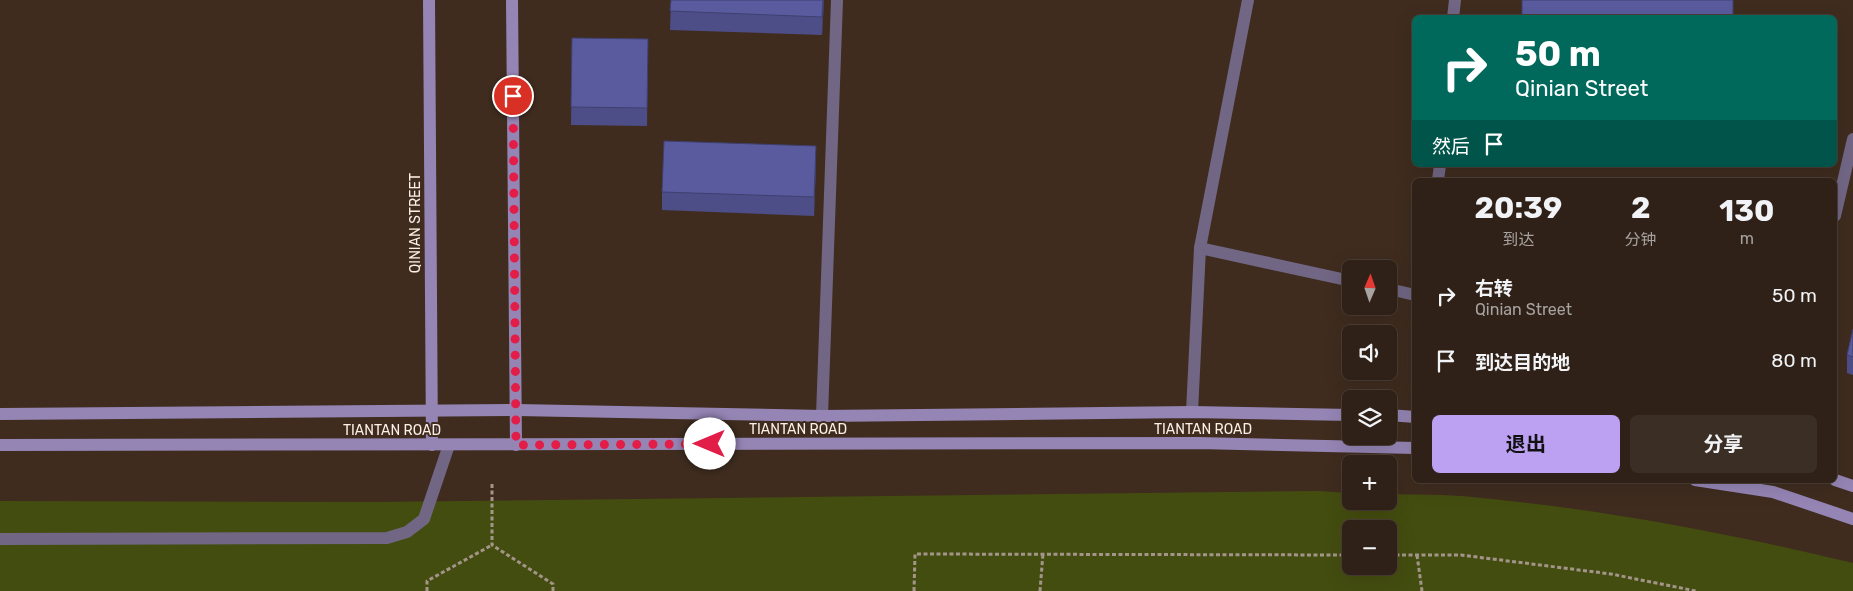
<!DOCTYPE html>
<html lang="zh">
<meta charset="utf-8">
<style>
:root{--surface:#2f2117;--page:#3b2e24;--text:#f1f3f6;--muted:#a7a3a1;--line:#4a3e36;--accent:#bca0f2}
body{margin:0;font-family:Rubik,"Noto Sans SC",sans-serif;background:var(--page);color:var(--text);height:100vh;display:flex;flex-direction:column;font-size:19px;white-space:nowrap}
*{box-sizing:border-box;margin:0}
p{font-size:16px;color:var(--muted)}
.icon{flex:none;width:28px;height:28px;fill:none;stroke:currentColor;stroke-width:2;stroke-linecap:round;stroke-linejoin:round}
.map{position:relative;flex:1;overflow:hidden}
.side{position:absolute;left:1412px;top:178px;width:425px;height:305px;display:flex;flex-direction:column;background:var(--surface);border-radius:8px;box-shadow:0 5px 20px #0002,0 0 0 1px var(--line)}
.side>*{flex:none}
.top-card{position:absolute;left:1412px;top:15px;width:425px;height:152px;border-radius:8px;box-shadow:0 5px 20px #0002,0 0 0 1px var(--line);background:#00695c;color:#fff;overflow:hidden}
.needle{width:32px;rotate:2deg}
.buttons{position:absolute;left:1342px;top:260px;display:grid;gap:10px}
.buttons a{display:grid;place-items:center;width:55px;height:55px;border-radius:8px;background:var(--surface);box-shadow:0 5px 20px #0002,0 0 0 1px var(--line);font-size:25px}
.pin{position:absolute;display:grid;place-items:center;width:42px;height:42px;color:#fff;margin:-21px;border:2px solid #fff;border-radius:50%;box-shadow:0 1px 5px #0007}
.me{position:absolute;width:55px;margin:-28px;rotate:270deg;stroke-linejoin:round;filter:drop-shadow(0 0 4px #0008)}
.turn{display:flex;align-items:center;gap:18px;height:105px;padding:0 20px;font-size:22px}
.turn .icon{width:65px;height:65px;stroke-width:2.5}
.turn b{display:block;font-size:35px;line-height:42px}
.then{display:flex;align-items:center;height:48px;padding:0 20px;background:#0003;gap:10px;font-size:19px}
.eta{display:flex;justify-content:space-evenly;align-items:center;height:85px;text-align:center}
.eta b{font-size:30px;font-weight:700;line-height:35px}
.cta{display:flex;gap:10px;margin-top:auto;padding:10px 20px}
.cta a{flex:1;height:58px;border-radius:8px;background:var(--accent);color:#111;font-size:20px;font-weight:700;line-height:58px;text-align:center}
.cta a+a{background:var(--page);color:var(--text)}
ul{padding:0;list-style:none}
li{display:flex;align-items:center;gap:15px;height:65px;padding:0 20px}
li div{flex:1}
li b{display:block;font-size:19px}
li em{font-style:normal}
.map>svg:first-child{display:block}
.green{fill:#444d10;fill-rule:evenodd}
.lines{fill:none;stroke-linecap:round;stroke-linejoin:round}
.path{stroke:#a4958a;stroke-width:3;stroke-dasharray:4 2.5;stroke-linecap:butt}
.lane{stroke:#716785;stroke-width:12}
.secondary{stroke:#9585b5;stroke-width:12}
.wall{fill:#4d4e88}
.shaded-wall{fill:#3e406f}
.building{fill:#595b9e;stroke:#3e406f}
.route{stroke:#e11d48;stroke-width:9;stroke-dasharray:0 16.2}
.labels{text-anchor:middle;stroke-width:4;stroke-linejoin:round;paint-order:stroke}
.street-label{font-size:14px;fill:#fbefe6;stroke:#3f2c1f}
</style>
<div class="map">
<svg width="1853" height="591" viewBox="0 0 1853 591">
<rect width="100%" height="100%" fill="#3f2c1f"/>
<path class="green" d="M 1318,491 L 1351,493 L 1351,501 L 1389,501 L 1389,494 C 1416,495 1445,494 1472,497 C 1601,509 1728,533 1853,563 L 1853,591 L 0,591 L 0,501 L 374,502 ZM 1351,529 L 1389,529 L 1389,566 L 1351,566 Z"/>
<g class="lines">
<g class="path">
<polyline points="492,484 492,545 553,584 553,591"/>
<polyline points="1389,555 1461,555 1611,574 1696,591"/>
<polyline points="1417,555 1422,591"/>
<polyline points="427,591 427,581 492,545"/>
<polyline points="914,591 915,554 1351,555"/>
<polyline points="1040,591 1043,553"/>
</g>
<g class="lane">
<polyline points="1453,18 1455,0"/>
<polyline points="1438,180 1440,165"/>
<polyline points="1835,216 1853,139"/>
<polyline points="1200,248 1351,281"/>
<polyline points="1389,289 1415,295"/>
<polyline points="1192,412 1200,248 1248,0"/>
<polyline points="822,416 837,0"/>
<polyline points="0,539 387,538 407,532 424,519 449,445"/>
</g>
<g class="secondary">
<polyline points="429,0 432,445"/>
<polyline points="512,0 516,445"/>
<polyline points="0,414 517,410 822,416 1192,412 1351,415"/>
<polyline points="1389,415 1415,417"/>
<polyline points="0,445 1198,443 1415,448"/>
<polyline points="1695,480 1773,492 1853,519"/>
<polyline points="1835,480 1853,486"/>
</g>
</g>
<g class="wall">
<polygon points="671,0 824,0 822,35 670,30"/>
<polygon points="572,38 648,39 647,126 571,125"/>
<polygon points="816,165 814,216 662,210 662,192"/>
<polygon points="1853,329 1853,375 1847,373 1847,355"/>
</g>
<g class="shaded-wall">
<polygon points="823,0 824,0 822,35 822,17"/>
<polygon points="816,146 816,165 814,216 814,197"/>
</g>
<g class="building">
<polygon points="671,0 823,0 822,17 670,11"/>
<rect x="1522" y="0" width="211" height="18"/>
<polygon points="572,38 648,39 647,108 571,107"/>
<polygon points="664,141 816,146 814,197 662,192"/>
<polygon points="1853,329 1853,357 1847,355"/>
</g>
<g class="lines">
<polyline class="route" points="513,96 516,445 710,444"/>
</g>
<g class="labels">
<g class="street-label">
<text transform="translate(415 223) rotate(-90)" y="5">QINIAN STREET</text>
<text x="798" y="434">TIANTAN ROAD</text>
<text x="1203" y="434">TIANTAN ROAD</text>
<text x="392" y="435">TIANTAN ROAD</text>
</g>
</g>
</svg>
<div class="buttons">
<a><svg class="needle" viewBox="-14 -14 28 28"><path d="M0-13l5 13h-10z" fill="#e53935"/><path d="M0 13l5-13h-10z" fill="#a7a3a1"/></svg></a>
<a><svg class="icon" aria-label="sound" viewBox="0 0 24 24"><path d="M4 9h4l5-4v14l-5-4H4zM17 9q2 3 0 6"/></svg></a>
<a><svg class="icon" aria-label="layers" viewBox="0 0 24 24"><path d="M12 4l9 5-9 5-9-5zM3 14l9 5 9-5"/></svg></a>
<a>+</a>
<a>−</a>
</div>
<div class="pin" style="left:513px;top:96px;background:#d93025"><svg class="icon" aria-label="arrive" viewBox="0 0 24 24"><path d="M6 21V4h12l-3 4 3 4H6"/></svg></div>
<svg class="me" style="left:710px;top:444px" viewBox="-20 -20 40 40"><circle r="19" fill="#fff"/><path d="M0-13L10 11 0 6-10 11z" fill="#e11d48"/></svg>
<div class="top-card">
<div class="turn"><svg class="icon" aria-label="right" viewBox="0 0 24 24"><path d="M7 20v-9h11M14 6l5 5-5 5"/></svg><div><b>50 m</b>Qinian Street</div></div>
<div class="then">然后<svg class="icon" aria-label="arrive" viewBox="0 0 24 24"><path d="M6 21V4h12l-3 4 3 4H6"/></svg></div>
</div>
<section class="side">
<div class="eta">
<div><b>20:39</b><p>到达</p></div>
<div><b>2</b><p>分钟</p></div>
<div><b>130</b><p>m</p></div>
</div>
<ul>
<li><svg class="icon" aria-label="right" viewBox="0 0 24 24"><path d="M7 20v-9h11M14 6l5 5-5 5"/></svg><div><b>右转</b><p>Qinian Street</p></div><em>50 m</em></li>
<li><svg class="icon" aria-label="arrive" viewBox="0 0 24 24"><path d="M6 21V4h12l-3 4 3 4H6"/></svg><div><b>到达目的地</b></div><em>80 m</em></li>
</ul>
<div class="cta"><a>退出</a><a>分享</a></div>
</section>
</div>
